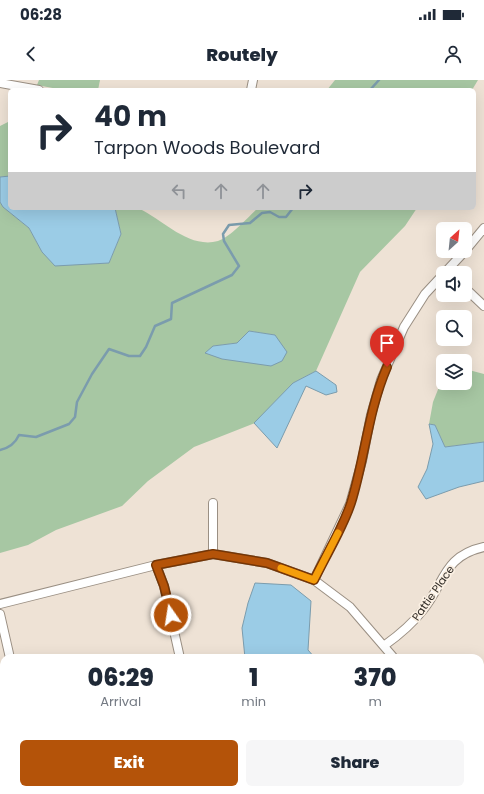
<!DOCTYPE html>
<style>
:root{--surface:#fff;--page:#f6f6f7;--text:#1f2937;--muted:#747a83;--accent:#b45309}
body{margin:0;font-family:Poppins,sans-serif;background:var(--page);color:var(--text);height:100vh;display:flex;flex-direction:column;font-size:15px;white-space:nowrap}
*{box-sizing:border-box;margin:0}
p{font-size:13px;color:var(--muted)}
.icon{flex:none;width:22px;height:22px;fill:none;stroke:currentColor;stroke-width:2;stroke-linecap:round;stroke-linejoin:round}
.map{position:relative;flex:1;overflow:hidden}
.sheet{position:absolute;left:0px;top:574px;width:484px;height:140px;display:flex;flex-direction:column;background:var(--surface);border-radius:12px 12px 0 0;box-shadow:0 4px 16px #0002}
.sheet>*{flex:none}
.top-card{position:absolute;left:8px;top:8px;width:468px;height:122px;border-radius:6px;box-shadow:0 4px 16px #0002;background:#fff;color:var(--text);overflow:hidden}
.needle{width:26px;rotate:27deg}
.tools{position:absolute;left:436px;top:142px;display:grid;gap:8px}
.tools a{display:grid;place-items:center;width:36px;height:36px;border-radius:6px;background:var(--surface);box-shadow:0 4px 16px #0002;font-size:20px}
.pin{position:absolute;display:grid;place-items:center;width:34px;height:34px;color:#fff;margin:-41px -17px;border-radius:50% 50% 50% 0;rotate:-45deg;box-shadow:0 0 4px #0007}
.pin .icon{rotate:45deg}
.me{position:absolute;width:44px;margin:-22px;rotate:347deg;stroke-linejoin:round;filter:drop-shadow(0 0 3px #0008)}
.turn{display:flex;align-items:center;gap:14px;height:84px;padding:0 20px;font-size:18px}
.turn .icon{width:52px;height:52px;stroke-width:2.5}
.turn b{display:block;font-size:28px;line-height:34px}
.lanes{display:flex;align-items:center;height:38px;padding:0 20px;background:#0003;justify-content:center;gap:20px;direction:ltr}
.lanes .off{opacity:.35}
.eta{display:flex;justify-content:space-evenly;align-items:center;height:68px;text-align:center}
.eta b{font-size:24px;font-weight:800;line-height:28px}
.primary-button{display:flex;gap:8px;margin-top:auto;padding:8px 20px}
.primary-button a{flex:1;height:46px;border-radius:6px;background:var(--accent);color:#fff;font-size:16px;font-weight:800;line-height:46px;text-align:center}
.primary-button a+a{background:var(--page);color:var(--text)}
.status{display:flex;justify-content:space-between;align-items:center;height:28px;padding:0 20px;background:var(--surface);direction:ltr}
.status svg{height:11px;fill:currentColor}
header{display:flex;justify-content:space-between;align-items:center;height:52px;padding:0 20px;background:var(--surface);font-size:18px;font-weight:800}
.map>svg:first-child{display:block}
.green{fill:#a7c7a3;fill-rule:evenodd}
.water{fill:#9bcce6;stroke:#7b9cad}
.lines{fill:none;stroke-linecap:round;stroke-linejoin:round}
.stream{stroke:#7b9cad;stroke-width:2.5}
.minor-casing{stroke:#9a8f83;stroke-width:10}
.minor{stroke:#fff;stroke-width:8}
.route-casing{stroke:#753606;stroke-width:10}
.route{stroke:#b45309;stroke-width:7}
.slow{stroke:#f59e0b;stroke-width:7}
.labels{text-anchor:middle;stroke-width:3.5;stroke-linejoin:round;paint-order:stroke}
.street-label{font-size:11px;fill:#312c27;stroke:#fbf0e3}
</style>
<div class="status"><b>06:28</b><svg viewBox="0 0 49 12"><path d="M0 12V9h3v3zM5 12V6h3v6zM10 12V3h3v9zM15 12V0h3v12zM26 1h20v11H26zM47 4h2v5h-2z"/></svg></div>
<header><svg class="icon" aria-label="back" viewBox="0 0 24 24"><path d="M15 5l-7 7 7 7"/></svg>Routely<svg class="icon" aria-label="person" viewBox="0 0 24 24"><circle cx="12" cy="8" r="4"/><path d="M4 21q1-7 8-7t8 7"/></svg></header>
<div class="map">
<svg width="484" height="714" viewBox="0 0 484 714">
<rect width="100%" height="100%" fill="#eee2d5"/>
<g class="green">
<polygon points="39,0 100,0 98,10 63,10 37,5"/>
<polygon points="335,0 478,0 472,10 327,10"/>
<polygon points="10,41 10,96 0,97 0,46"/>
<path d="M 0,122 L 3,127 L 29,148 L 42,172 L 74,184 L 109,183 L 121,154 L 115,128 C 122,128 133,126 140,129 C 163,140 189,169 218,161 C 231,157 248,137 258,128 L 417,128 L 405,146 L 360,192 L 316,291 L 293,303 L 255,343 L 194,367 L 148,401 L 122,426 L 56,450 L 28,465 L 0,473 ZM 249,251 L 274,255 L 286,272 L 243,281 L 222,279 L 213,266 L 237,263 Z"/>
<polygon points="465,289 484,294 484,362 445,367 435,345 429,344 433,322 443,297 443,303 465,303"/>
</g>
<g class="water">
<polygon points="10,96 10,128 115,128 121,154 109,183 55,186 42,172 29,148 3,127 0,122 0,97"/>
<polygon points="249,251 275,255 287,272 282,281 271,286 222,279 205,273 213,266 237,263"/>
<polygon points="316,291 336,305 337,312 326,315 306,306 277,368 254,343 293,303"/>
<polygon points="429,344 435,345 445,367 484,362 484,401 459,407 426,419 418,407 427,389 433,364"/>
<polygon points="255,503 291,505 311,521 308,570 315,578 245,578 242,548 248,523"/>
</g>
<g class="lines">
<g class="stream">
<polyline points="370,10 379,0"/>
<path d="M 0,370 C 9,368 15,364 19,355 L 36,357 L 69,344 L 75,337 L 77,322 L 92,294 L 109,269 L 129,276 L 140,276 L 146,267 L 155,246 L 171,239 L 172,223 L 232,195 L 239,186 L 224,161 L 223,154 L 229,145 L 250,143 L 262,133 L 270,132 L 279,137 L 286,137 L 293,128"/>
</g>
<defs>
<g id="minor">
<polyline points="0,3 39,10"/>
<polyline points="251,10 253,0"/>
<polyline points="465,171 484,148"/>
<polyline points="465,208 484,226"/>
<polyline points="213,423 213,474"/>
<polyline points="156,485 164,506 180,578"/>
<polyline points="314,500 350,424 362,381 371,335 381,300 404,247 425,214 465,171"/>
<polyline points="0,524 156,485 213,474 267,483 314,500 350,527 394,578"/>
<polyline points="0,534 10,578"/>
<path d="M 385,565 C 399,555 412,544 423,530 C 445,503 443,476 484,467"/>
<polyline points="480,621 484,617"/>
<polyline points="480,687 484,692"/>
<polyline points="374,710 375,714"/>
<polyline points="290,714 293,710"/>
</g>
</defs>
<use href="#minor" class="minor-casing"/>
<use href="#minor" class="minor"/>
</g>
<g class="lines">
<defs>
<path id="route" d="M 171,535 L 164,506 L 156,485 L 213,474 L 267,483 L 314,500 C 326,475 342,450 351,423 C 365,378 368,331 387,287"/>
</defs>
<use href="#route" class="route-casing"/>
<use href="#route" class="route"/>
<polyline class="slow" points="281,488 314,500 338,453"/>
</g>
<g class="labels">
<g class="street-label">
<text transform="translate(433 513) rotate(-55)" y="4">Pattie Place</text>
</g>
</g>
</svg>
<div class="tools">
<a><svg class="needle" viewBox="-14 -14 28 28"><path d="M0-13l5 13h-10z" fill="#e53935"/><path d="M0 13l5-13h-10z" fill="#747a83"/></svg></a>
<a><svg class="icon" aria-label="sound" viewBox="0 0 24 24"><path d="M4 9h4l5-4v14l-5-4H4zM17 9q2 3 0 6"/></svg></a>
<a><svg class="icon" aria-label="search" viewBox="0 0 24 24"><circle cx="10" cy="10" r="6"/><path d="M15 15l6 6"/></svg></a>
<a><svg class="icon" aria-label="layers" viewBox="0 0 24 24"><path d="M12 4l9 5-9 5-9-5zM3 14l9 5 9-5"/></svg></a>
</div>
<div class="pin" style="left:387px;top:287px;background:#d93025"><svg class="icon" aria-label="arrive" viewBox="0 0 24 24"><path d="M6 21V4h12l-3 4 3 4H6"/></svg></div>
<svg class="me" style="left:171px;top:535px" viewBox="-20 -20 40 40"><circle r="17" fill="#b45309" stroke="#fff" stroke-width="3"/><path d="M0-11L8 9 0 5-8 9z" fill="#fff"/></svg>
<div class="top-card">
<div class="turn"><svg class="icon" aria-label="right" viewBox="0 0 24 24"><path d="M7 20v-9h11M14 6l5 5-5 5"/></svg><div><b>40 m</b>Tarpon Woods Boulevard</div></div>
<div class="lanes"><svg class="icon off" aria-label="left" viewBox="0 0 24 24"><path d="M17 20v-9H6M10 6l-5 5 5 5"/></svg><svg class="icon off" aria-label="ahead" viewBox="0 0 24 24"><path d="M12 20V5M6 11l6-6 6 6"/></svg><svg class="icon off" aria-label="ahead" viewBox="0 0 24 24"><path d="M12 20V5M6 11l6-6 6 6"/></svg><svg class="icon" aria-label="right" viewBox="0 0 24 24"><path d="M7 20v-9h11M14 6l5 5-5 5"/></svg></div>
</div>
<section class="sheet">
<div class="eta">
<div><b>06:29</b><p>Arrival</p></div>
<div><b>1</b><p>min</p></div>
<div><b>370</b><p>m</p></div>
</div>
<div class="primary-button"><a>Exit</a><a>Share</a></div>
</section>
</div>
